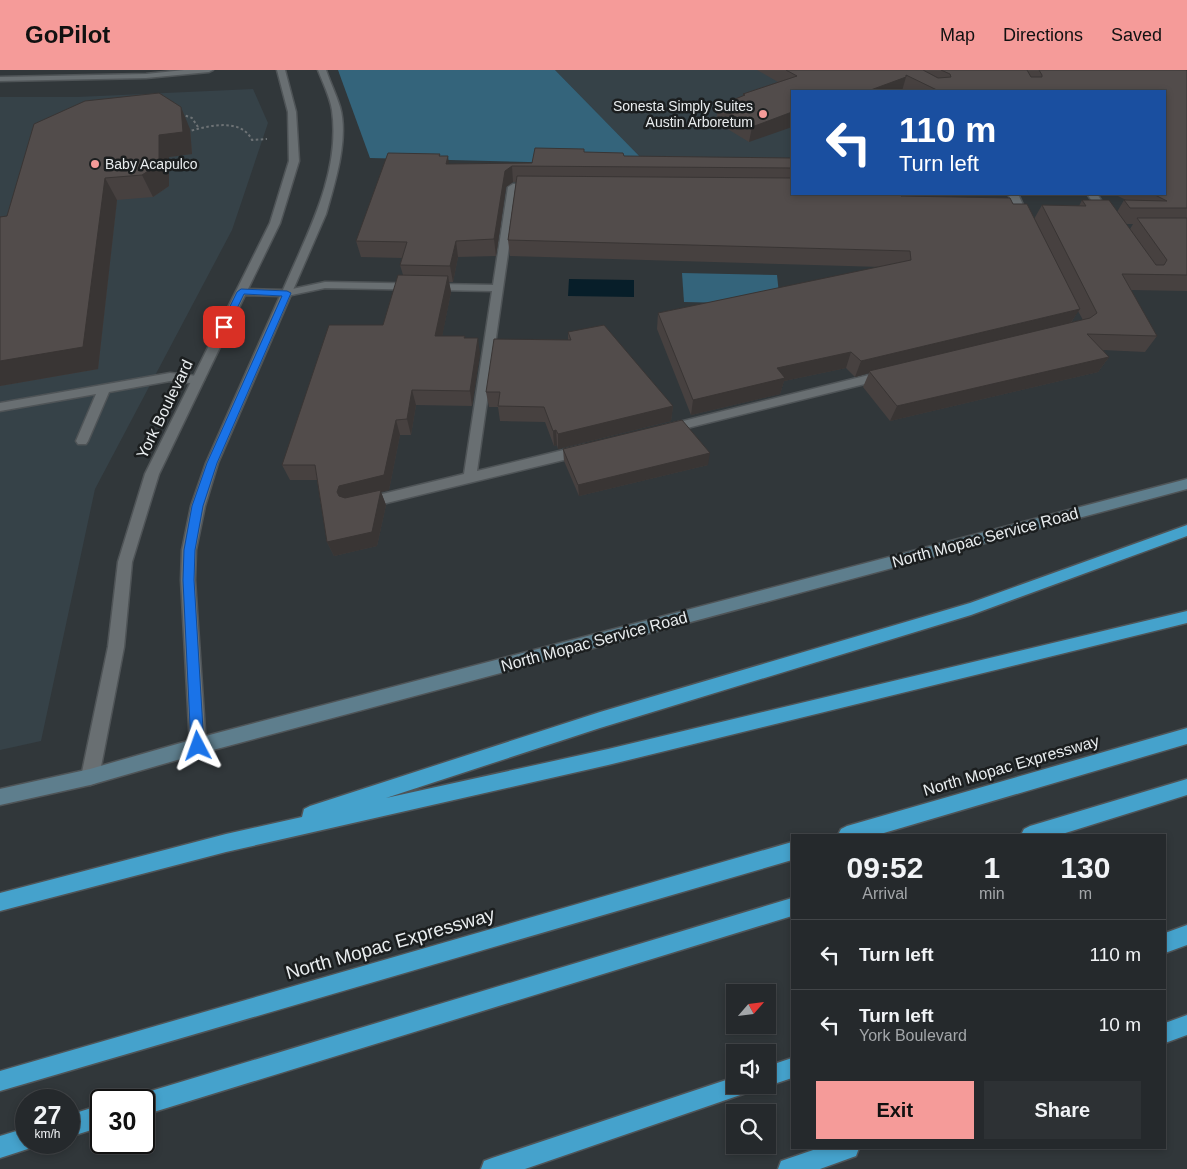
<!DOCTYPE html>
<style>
:root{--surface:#25292c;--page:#2d3134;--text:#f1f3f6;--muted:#a3a6a9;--line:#424548;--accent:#f59b99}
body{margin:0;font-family:Arial,sans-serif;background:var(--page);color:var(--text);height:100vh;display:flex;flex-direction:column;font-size:19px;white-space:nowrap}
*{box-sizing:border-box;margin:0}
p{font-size:16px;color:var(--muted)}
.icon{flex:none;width:28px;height:28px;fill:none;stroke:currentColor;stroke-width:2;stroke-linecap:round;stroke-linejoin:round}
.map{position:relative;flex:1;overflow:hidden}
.side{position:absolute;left:791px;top:764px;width:375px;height:315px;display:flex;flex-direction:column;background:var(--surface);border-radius:0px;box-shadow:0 2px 8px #0003,0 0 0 1px var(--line)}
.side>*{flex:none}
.hud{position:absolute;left:791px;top:20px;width:375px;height:105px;border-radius:0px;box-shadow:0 2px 8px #0003,0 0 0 1px var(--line);background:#1a4fa0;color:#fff;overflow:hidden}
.needle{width:32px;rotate:62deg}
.controls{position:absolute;left:726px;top:914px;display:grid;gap:10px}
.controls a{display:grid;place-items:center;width:50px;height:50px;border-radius:0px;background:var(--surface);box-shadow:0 2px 8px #0003,0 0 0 1px var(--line);font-size:25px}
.speed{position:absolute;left:15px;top:1019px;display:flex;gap:10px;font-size:25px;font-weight:700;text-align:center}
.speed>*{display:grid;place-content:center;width:65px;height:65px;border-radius:50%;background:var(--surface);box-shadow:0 2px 8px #0003,0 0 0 1px var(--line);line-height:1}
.speed small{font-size:12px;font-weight:400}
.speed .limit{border:2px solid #111;border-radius:8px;background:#fff;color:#111}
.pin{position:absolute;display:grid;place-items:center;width:42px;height:42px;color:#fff;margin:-21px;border-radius:10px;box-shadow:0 2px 8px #0006}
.me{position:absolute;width:55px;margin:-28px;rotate:356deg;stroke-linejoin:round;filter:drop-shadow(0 0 4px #0008)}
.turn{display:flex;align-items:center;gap:18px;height:105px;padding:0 25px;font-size:22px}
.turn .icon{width:65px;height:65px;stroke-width:2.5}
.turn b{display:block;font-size:35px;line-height:42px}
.eta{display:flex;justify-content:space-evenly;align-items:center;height:85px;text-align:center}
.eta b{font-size:30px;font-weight:700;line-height:35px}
.primary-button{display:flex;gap:10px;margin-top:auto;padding:10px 25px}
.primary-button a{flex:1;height:58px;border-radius:0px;background:var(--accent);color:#111;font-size:20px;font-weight:700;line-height:58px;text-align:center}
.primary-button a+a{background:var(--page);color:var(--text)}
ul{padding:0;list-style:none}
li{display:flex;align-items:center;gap:15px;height:70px;padding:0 25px;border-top:1px solid var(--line)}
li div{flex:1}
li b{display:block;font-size:19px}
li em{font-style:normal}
header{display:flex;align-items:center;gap:30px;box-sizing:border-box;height:70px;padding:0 25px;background:var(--accent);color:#111}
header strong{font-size:24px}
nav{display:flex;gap:28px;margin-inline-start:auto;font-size:18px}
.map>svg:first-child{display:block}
.built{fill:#364248}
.green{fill:#34647b}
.water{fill:#071e29}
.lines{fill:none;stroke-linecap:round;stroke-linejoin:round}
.service-casing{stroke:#4f5457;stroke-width:3}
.minor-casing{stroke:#4f5457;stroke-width:3}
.secondary-casing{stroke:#4f5457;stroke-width:3}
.motorway-casing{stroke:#4f5457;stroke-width:3}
.path{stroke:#6d7275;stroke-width:2;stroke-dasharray:2.5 2.5;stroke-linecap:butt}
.service{fill:#696f72;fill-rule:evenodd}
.minor{fill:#696f72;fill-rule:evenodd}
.secondary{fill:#5e7e8d;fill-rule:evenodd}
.motorway{fill:#45a2cc;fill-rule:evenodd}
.wall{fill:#474140;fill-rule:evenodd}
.shaded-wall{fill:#393534}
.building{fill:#524c4b;stroke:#393534}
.route{fill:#1a73e8;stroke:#114b97}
.poi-dot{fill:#f59b99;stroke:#1b1e1f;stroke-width:2}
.labels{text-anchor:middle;stroke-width:5;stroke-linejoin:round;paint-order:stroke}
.far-poi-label{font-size:14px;fill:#e9edef;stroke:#1b1e1f;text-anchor:end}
.street-label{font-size:16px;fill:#e9edef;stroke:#1b1e1f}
.near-street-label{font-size:19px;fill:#e9edef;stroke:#1b1e1f}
</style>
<header>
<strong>GoPilot</strong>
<nav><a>Map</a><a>Directions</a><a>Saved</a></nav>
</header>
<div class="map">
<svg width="1187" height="1099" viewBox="0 0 1187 1099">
<rect width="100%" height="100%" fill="#31373a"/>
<g class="built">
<polygon points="555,0 859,0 792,21 792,98 648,95"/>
<polygon points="253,19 268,53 232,160 95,419 41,671 0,680 0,27 77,27"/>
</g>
<g class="green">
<polygon points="338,0 555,0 648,95 370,88"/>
<polygon points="682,203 777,205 780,234 684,232"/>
</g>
<polygon class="water" points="569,209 634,210 634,227 568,226"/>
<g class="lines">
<defs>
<g id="service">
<polygon points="513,114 536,114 541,117 536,120 517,120 477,401 584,375 589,377 590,380 589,383 584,385 366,438 361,437 359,433 361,429 366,428 464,404 492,221 325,218 287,226 282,223 283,221 325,212 493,215 508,117"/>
<polygon points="1008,124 1018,124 1031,152 1029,154 1023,154"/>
<polygon points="1087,124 1097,124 1112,146 1110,148 1104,148"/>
<polygon points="885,301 889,302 891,305 889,308 667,363 663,362 661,359 663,356 667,355"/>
<polygon points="170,303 198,306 204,310 198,314 170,311 109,322 88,371 86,374 78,374 76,371 96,324 0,341 0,333"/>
</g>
<g id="minor">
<polygon points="184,0 213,0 209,2 146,8 0,11 0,7 146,4"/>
<path d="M 277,0 L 285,0 L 296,42 L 299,91 L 280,153 L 248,219 L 283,220 C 307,164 341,103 332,40 C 330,27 323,13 318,0 L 326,0 C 330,12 336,24 340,37 C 349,69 335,113 326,144 L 218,393 L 205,436 L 196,480 L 195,510 L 206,676 L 204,682 L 198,684 L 192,682 L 190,676 L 181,510 L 182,480 L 191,436 L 206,393 L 280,226 L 245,225 L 159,404 L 132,492 L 124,577 L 99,707 L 96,713 L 90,715 L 84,713 L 81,707 L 108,577 L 118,492 L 145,404 L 270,153 L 289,91 L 288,42 Z"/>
</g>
<polygon id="secondary" points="1187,409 1187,419 198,684 90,715 0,735 0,719 90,699 198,668"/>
<g id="motorway">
<polygon points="1187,455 1187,466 971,545 600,658 386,728 608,679 1187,541 1187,553 608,695 226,782 0,841 0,823 226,764 302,747 304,739 310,736 600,642 970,533"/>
<polygon points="1187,658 1187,674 877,765 838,765 841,759 847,756"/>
<polygon points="1187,709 1187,725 1059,765 1021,765 1024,759 1030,756"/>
<polygon points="792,772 792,790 0,1021 0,1001"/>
<polygon points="792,828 792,846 144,1045 144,1030 135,1030 136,1026 144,1023"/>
<polygon points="1187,855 1187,875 1165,883 1165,863"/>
<polygon points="1187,945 1187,965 1165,973 1165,953"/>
<polygon points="792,988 792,1008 768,1016 765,1015 768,1015 768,996"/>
<polygon points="735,1007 735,1015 752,1015 749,1022 525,1099 481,1099 484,1091 492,1088"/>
<polygon points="101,1035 101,1057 69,1067 69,1045"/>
<polygon points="26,1058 26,1072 35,1072 34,1077 0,1088 0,1066"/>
<polygon points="819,1078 859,1078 856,1086 820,1099 778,1099 781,1091"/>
</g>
</defs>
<use href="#service" class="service-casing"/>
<use href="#minor" class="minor-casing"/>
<use href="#secondary" class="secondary-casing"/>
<use href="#motorway" class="motorway-casing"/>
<g class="path">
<polyline points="181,44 192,48 198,57"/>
<path d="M 187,62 C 206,56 241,47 252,70 L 267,69"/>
</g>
<use href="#service" class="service"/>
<use href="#minor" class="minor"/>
<use href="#secondary" class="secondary"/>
<use href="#motorway" class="motorway"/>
</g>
<g class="wall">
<path d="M 757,0 L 1186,0 L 1187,1 L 1187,221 L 1131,220 L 1157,266 L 1145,282 L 1103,280 L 1109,287 L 1098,302 L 890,351 L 863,317 L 869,303 L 855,307 L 846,298 L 784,311 L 780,324 L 691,345 L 657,259 L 658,243 L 881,197 L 510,186 L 508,170 L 516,112 L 513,112 L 506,117 L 496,186 L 458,187 L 453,212 L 449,212 L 451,222 L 442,266 L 465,266 L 465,268 L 480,284 L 472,336 L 416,335 L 411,365 L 400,365 L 389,420 L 381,422 L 386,435 L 377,476 L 334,486 L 327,472 L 317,410 L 290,410 L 282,395 L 383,255 L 403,205 L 400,195 L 402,188 L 361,187 L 356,171 L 440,86 L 449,94 L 532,93 L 584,82 L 624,86 L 792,98 L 792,124 L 935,124 L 929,127 L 1013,134 L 1034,149 L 1042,135 L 1079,136 L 1082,130 L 1117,142 L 1124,130 L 1126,130 L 1114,124 L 1165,124 L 1165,21 L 792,21 L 749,72 L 716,52 L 718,36 L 743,26 L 743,24 L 778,12 ZM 1126,154 L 1133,154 L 1130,159 ZM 1078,241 L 1083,250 L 1071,253 Z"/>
<polygon points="190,59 192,84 169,87 169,116 153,127 117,130 98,299 0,316 0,147 7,146"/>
<polygon points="568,262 673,336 671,351 558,379 557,375 554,376 545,352 500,351 498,337 489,337 486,322 568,270"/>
<polygon points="563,379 708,395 579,426 564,391"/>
</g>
<g class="shaded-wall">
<polygon points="906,7 902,21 868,21"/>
<polygon points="181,37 190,59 192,84 169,87 169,116 153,127 142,105 159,65"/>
<polygon points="792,42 792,57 749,72 752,57"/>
<polygon points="448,86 450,102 446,94"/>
<polygon points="512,96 513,112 506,117 496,186 494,169 505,101"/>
<polygon points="105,108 117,130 98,299 0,316 0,291"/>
<polygon points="906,124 935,124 895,143 901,126"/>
<polygon points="456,171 458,187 453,212 450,196"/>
<polygon points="448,206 451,222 439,282 435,266"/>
<polygon points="1080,239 1069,255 869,301 869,303 855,307 861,291"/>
<polygon points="478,268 480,284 472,336 470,321"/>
<polygon points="851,282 846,298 784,311 780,324 691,345 693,330 777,298"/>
<polygon points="1109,287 1098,302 890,351 897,336"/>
<polygon points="412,320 416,335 411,365 407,349"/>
<polygon points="673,336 671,351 558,379 558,364"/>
<polygon points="396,350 400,365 389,420 381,422 386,435 377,476 334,486 327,472 343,437 337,422 339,416"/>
<polygon points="556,360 557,375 554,376 553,361"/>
<polygon points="710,383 708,395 579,426 578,415"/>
</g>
<g class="building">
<polygon points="786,0 923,0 938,8 951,7 950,4 941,0 1027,0 1031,7 1042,7 1042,5 1039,0 1186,0 1187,1 1187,138 1130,138 1124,130 1167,131 1153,124 1165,124 1165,21 939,21 906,5 906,7 868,21 792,21 792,42 752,57 718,36 745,25 743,24 797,6"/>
<polygon points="159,23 181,37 183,62 159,65 159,94 142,105 105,108 83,277 0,291 0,147 7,146 34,54 85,31"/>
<polygon points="535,78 584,79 584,82 623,83 624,86 792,88 792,98 512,96 505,101 494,169 456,171 450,196 400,195 407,172 356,171 388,83 440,84 439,86 448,86 446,94 532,93"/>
<polygon points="517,106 792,108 792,124 906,124 901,126 1010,128 1013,134 1027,134 1080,239 861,291 851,282 777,298 785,308 693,330 658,243 911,190 910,181 508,170"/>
<polygon points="1082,130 1109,130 1156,195 1164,195 1167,190 1137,148 1187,148 1187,205 1122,204 1157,266 1087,264 1109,287 897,336 869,301 1090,248 1097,243 1042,135 1086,136"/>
<polygon points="398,205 448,206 435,266 465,266 464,268 478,268 470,321 412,320 407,349 396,350 384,405 339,416 337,422 339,426 345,428 381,420 372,462 327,472 315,395 282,395 329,255 383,255"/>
<polygon points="604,255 673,336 558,364 556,360 553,361 544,337 498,336 500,322 486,322 494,269 571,270 568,262"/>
<polygon points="682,350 710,383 578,415 563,379"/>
</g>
<polygon class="route" points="241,219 287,221 291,223 217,393 203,436 195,480 194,510 204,676 202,680 198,682 193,680 191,676 183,510 184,480 192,436 207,393 282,226 244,224 227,259 221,259 220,257 237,222"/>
<g class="poi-dot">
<circle cx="763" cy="44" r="5"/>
<circle cx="95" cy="94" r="5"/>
</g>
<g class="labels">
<g class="far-poi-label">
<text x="753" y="41">Sonesta Simply Suites<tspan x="753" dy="16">Austin Arboretum</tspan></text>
<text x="105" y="99" text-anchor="start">Baby Acapulco</text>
</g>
<g class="street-label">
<text transform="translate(164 339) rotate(-64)" y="6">York Boulevard</text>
<text transform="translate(985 467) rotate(-15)" y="6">North Mopac Service Road</text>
<text transform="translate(594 571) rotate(-15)" y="6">North Mopac Service Road</text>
<text transform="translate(1011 695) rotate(-16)" y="6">North Mopac Expressway</text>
</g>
<g class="near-street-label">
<text transform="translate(390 873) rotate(-16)" y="7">North Mopac Expressway</text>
</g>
</g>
</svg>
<div class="controls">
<a><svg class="needle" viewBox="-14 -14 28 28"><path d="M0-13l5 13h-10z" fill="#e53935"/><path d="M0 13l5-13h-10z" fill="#a3a6a9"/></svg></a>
<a><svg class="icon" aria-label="sound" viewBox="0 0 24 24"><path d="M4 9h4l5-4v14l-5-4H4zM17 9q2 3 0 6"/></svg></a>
<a><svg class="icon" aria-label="search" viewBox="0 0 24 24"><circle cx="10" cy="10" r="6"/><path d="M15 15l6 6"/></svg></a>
</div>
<div class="speed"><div>27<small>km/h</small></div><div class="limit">30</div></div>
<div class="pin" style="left:224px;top:257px;background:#d93025"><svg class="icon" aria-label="arrive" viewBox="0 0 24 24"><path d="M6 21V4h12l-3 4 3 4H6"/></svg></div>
<svg class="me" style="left:198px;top:676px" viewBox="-20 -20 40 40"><path d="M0-17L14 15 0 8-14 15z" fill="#1a73e8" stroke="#fff" stroke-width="4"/></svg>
<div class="hud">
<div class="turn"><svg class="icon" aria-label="left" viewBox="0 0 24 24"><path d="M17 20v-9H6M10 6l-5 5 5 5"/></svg><div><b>110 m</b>Turn left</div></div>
</div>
<section class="side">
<div class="eta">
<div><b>09:52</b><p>Arrival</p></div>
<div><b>1</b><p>min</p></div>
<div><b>130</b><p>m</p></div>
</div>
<ul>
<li><svg class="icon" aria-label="left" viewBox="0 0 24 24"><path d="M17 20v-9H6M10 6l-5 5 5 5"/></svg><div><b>Turn left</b></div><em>110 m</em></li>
<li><svg class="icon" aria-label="left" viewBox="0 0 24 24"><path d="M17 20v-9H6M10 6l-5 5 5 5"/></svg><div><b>Turn left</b><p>York Boulevard</p></div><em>10 m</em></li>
</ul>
<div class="primary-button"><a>Exit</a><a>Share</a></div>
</section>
</div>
